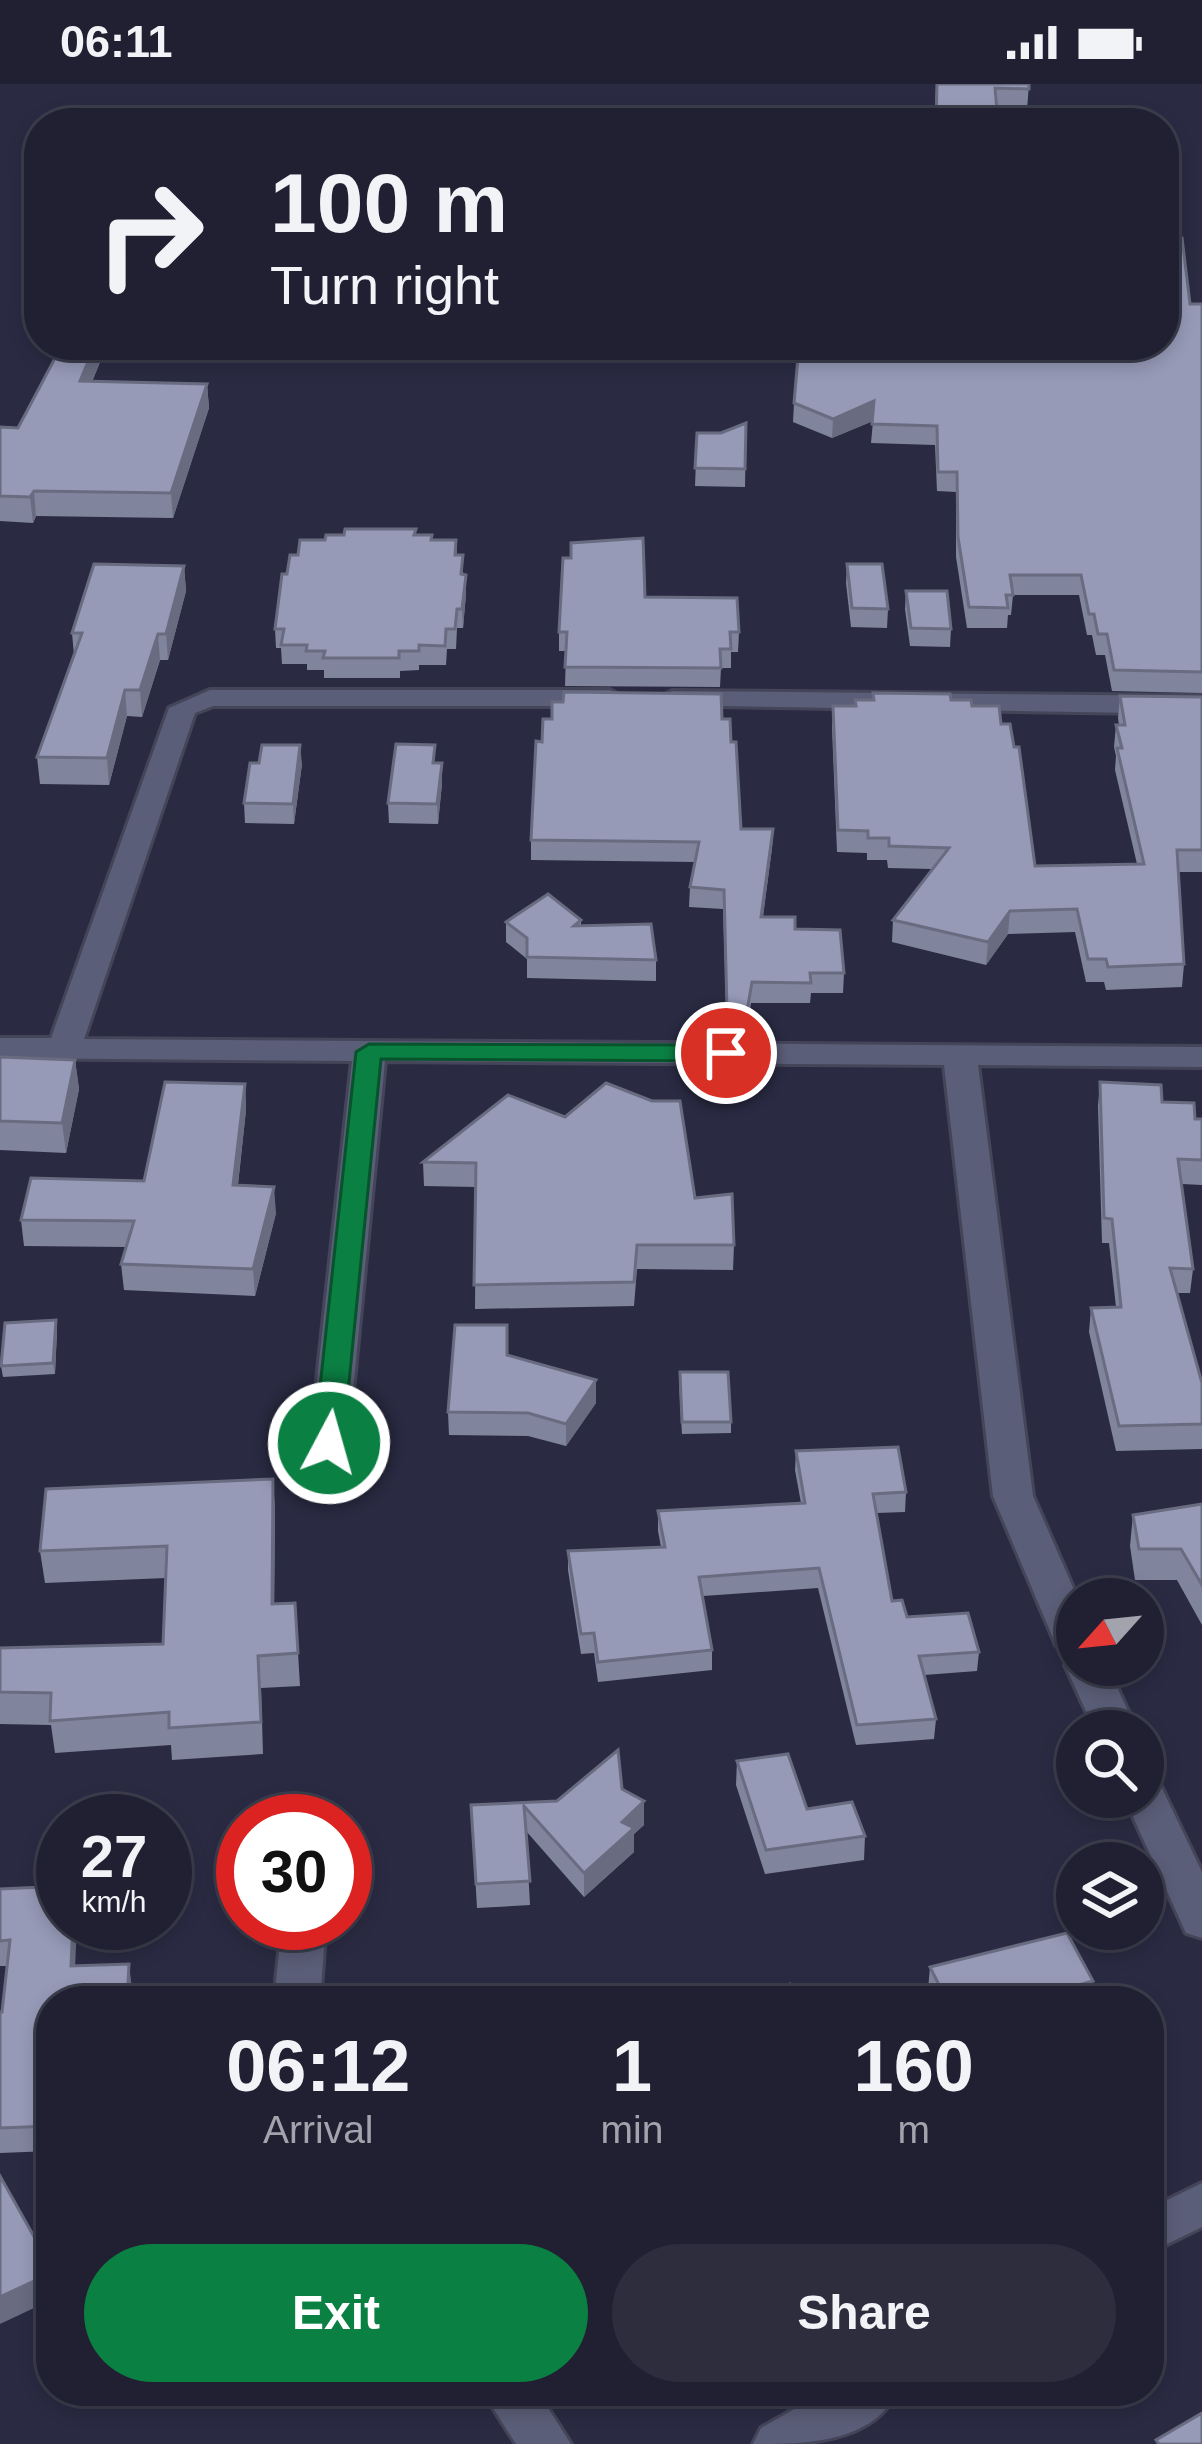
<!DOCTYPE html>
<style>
:root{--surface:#202032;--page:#2d2d3e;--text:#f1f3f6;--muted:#a2a3ac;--line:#3d3e4d;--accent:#0b8043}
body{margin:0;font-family:Arial,sans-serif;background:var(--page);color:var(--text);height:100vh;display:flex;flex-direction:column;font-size:45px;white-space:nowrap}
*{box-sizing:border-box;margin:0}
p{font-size:39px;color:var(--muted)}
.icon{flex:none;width:66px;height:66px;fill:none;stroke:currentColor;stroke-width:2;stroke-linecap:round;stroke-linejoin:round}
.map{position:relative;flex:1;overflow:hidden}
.details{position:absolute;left:36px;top:1902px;width:1128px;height:420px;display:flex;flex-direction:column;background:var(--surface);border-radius:48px;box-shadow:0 6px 18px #0003,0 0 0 3px var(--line)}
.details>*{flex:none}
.banner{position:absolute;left:24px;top:24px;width:1155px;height:252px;border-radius:48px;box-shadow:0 6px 18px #0003,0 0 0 3px var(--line);background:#202032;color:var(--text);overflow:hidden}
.needle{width:78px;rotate:243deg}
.fabs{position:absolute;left:1056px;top:1494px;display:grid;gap:24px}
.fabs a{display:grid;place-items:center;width:108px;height:108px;border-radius:50%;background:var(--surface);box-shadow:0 6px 18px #0003,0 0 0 3px var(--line);font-size:60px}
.speed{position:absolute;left:36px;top:1710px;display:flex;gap:24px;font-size:60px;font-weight:700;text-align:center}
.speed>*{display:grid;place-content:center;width:156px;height:156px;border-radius:50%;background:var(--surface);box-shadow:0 6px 18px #0003,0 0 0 3px var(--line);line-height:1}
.speed small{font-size:30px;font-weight:400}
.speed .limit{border:18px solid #d22;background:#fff;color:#111}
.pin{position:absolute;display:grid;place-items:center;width:102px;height:102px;color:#fff;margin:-51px;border:6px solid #fff;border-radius:50%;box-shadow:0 3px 12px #0007}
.me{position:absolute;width:132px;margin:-66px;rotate:6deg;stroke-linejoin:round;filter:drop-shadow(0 0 9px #0008)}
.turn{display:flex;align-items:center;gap:42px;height:252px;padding:0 48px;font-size:54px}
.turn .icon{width:156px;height:156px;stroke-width:2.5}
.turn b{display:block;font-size:84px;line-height:102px}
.eta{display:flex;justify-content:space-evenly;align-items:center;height:204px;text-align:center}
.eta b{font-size:72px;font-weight:800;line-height:84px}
.action{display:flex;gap:24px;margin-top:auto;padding:24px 48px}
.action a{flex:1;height:138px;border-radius:72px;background:var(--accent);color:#fff;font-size:48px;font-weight:800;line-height:138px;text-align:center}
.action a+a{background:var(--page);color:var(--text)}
.status{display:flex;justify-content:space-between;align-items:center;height:84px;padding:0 60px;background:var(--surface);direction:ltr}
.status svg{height:33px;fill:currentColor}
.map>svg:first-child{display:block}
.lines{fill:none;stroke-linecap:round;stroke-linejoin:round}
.minor-casing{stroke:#444559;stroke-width:6}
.minor{fill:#5b5e78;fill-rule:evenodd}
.wall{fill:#81849d}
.shaded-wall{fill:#696c80}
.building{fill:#969ab7;stroke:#696c80;stroke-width:3}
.route{fill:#0b8043;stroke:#07532c;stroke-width:3}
</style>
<div class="status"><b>06:11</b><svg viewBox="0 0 49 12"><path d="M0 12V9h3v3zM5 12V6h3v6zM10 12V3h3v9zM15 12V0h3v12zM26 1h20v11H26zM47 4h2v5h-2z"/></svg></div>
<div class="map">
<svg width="1202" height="2360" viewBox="0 0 1202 2360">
<rect width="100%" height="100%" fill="#2a2b43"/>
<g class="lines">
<defs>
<g id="minor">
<polygon points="210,606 610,606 624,614 610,622 213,622 195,629 84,955 1202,963 1202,983 978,981 1033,1412 1078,1515 1077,1581 1107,1581 1137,1647 1095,1647 1065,1581 1070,1573 1056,1561 993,1412 944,981 385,977 348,1359 343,1368 315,1368 310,1359 352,977 0,974 0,954 51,954 169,624"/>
<polygon points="672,607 1202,612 1202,630 662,621 658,615"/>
<polygon points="1143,1691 1158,1696 1202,1788 1202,1854 1186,1849 1124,1713 1143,1713"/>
<polygon points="282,1839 326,1839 320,1917 274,1917"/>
<polygon points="1202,2099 1202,2143 1149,2169 1149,2125"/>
<polygon points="482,2307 537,2307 571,2360 516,2360"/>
<path d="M 826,2307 L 898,2307 C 872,2360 803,2360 753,2360 L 761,2344 Z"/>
</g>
</defs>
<use href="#minor" class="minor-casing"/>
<use href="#minor" class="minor"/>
</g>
<g class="wall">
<polygon points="936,0 1029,0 1027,26 997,25 998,39 935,39"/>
<polygon points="1190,220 1202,220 1202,609 1112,607 1105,571 1096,571 1092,551 1087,551 1079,511 1013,511 1011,531 1008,531 1007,544 967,544 956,473 956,408 937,407 935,361 871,359 873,337 832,354 793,338 794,319 1164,261"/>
<polygon points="62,261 107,261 92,298 207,300 209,324 173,434 36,432 33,439 0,437 0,343 18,344"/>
<polygon points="746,339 745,403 695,402 697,349 721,349"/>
<polygon points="416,451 432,456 456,456 457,471 464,491 466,510 463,544 457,544 456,565 447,565 446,581 419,581 419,586 400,587 400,594 324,594 324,586 307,586 307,580 282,580 281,564 276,564 275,545 287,490 298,471 325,456"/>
<polygon points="847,480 888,525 887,544 851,543 846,499"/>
<polygon points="184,482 186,507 168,576 160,576 142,633 127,632 109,701 40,700 37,673 74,571 72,549"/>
<polygon points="906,507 951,545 950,563 910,562 905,525"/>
<polygon points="645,513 739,548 738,568 731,568 731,584 721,584 720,603 565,602 566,567 559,567 559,548"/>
<polygon points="873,609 951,616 972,622 1001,640 1035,782 1137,780 1115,686 1116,672 1114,663 1116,641 1119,641 1118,634 1120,612 1202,613 1202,788 1178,788 1184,880 1182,903 1106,906 1104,898 1086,898 1075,848 1008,850 986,881 892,858 893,836 932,785 888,784 887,776 867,776 867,769 837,768 832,644 833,622 855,622 873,616"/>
<polygon points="722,635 731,658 741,745 773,745 772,764 763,833 795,845 844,889 843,909 811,909 810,919 751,919 747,947 727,946 723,825 689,823 690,803 695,778 531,776 531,756"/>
<polygon points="302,680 294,740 245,739 244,719"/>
<polygon points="442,699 438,740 389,739 388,719"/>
<polygon points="581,836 581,842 656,876 656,897 527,894 527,875 506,858 506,838"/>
<polygon points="0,973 75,976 79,1005 66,1069 0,1066"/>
<polygon points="1100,998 1162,1018 1195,1035 1202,1035 1202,1101 1182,1100 1193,1185 1190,1209 1177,1209 1202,1299 1202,1365 1116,1367 1089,1248 1091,1224 1116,1223 1109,1159 1102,1159 1098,1022"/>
<polygon points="245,1000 246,1026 238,1101 276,1129 255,1212 124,1206 121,1180 126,1163 24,1162 21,1136 144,1097"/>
<polygon points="508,1011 695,1114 734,1161 733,1186 637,1185 634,1222 475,1225 476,1103 424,1102 423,1078"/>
<polygon points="56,1236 57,1247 55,1290 3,1293 1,1282"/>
<polygon points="507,1271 596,1296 596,1319 566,1362 528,1352 449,1351 448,1328"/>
<polygon points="679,1300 731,1338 731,1349 682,1350"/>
<polygon points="796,1367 906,1408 905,1428 877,1429 892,1517 907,1533 979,1568 977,1587 924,1591 936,1635 934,1655 856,1661 818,1504 703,1512 712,1566 712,1586 598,1598 594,1569 581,1570 568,1486 568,1467 661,1463 658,1447 658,1427 801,1419 795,1386"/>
<polygon points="273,1395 275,1427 274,1520 295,1519 300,1602 261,1604 263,1670 172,1676 171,1661 55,1669 51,1641 0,1640 0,1564 163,1560 166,1494 45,1499 40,1467"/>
<polygon points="1202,1420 1202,1541 1177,1496 1135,1496 1130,1462 1133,1431"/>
<polygon points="737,1677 807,1725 865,1752 864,1776 765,1790 736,1701"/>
<polygon points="622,1705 644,1741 634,1750 634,1768 584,1813 526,1747 530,1821 477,1824 471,1721 557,1717"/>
<polygon points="0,1805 75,1882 132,1905 51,1917 51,2067 0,2069 0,1928 2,1928 7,1882 0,1882"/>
<polygon points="930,1883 1091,1917 927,1917"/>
</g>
<g class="shaded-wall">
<polygon points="95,261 107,261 82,322 80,297"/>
<polygon points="207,300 209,324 173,434 171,409"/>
<polygon points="874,317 873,337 832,354 833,335"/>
<polygon points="34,407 36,432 33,439 30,413"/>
<polygon points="184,482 186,507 168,576 166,550"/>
<polygon points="466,491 466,510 463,544 462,525"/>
<polygon points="158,550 160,576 142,633 140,606"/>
<polygon points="125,606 127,632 109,701 107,674"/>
<polygon points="300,661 302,680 294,740 293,720"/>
<polygon points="442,679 442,699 438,740 437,720"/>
<polygon points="773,745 772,764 760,853 761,833"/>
<polygon points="1010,827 1008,850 986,881 988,858"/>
<polygon points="75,976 79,1005 66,1069 62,1039"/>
<polygon points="245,1000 246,1026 235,1127 233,1101"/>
<polygon points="274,1103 276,1129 255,1212 253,1185"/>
<polygon points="56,1236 57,1247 55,1290 53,1279"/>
<polygon points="596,1296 596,1319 566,1362 566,1340"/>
<polygon points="273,1395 275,1427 274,1552 272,1520"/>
<polygon points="644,1717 644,1741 634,1750 634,1768 584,1813 584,1789 622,1738"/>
<polygon points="73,1839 77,1839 74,1907 71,1882"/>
<polygon points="129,1880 132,1905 131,1917 127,1917"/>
<polygon points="1093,1897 1091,1917 1065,1917 1067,1904"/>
<polygon points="51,2189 51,2216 0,2240 0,2213"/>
</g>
<g class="building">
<polygon points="937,0 1029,0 1029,5 995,4 998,39 936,39"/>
<polygon points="1164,154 1182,154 1190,220 1202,220 1202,588 1114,586 1107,550 1098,550 1094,530 1089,530 1081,491 1010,491 1013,511 1006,511 1008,524 969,523 958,453 957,388 938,388 937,342 872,340 874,317 833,335 794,319 799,261 1164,261"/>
<polygon points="62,261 95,261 80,297 207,300 171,409 34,407 30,413 0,412 0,343 18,344"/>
<polygon points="746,339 745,385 695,384 697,349 721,349"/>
<polygon points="345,445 416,445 414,451 432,451 431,456 456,456 455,471 463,471 461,490 466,491 462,525 457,525 455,545 446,545 445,562 419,561 419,567 399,567 399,574 323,574 325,567 306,567 307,561 281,561 284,545 275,545 282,490 287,490 290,471 298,471 300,456 325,456 326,451 344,451"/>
<polygon points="643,454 645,513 737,514 739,548 730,548 731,565 720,565 721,584 565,583 567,548 559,548 563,474 571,474 571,459"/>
<polygon points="94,480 184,482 166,550 158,550 140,606 125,606 107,674 37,673 82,549 72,549"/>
<polygon points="847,480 882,480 888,525 852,524"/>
<polygon points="906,507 947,507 951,545 911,544"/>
<polygon points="564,608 721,610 722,635 730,635 731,658 736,658 741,745 773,745 761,833 795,833 795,845 840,846 844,889 810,889 811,899 752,898 747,927 727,926 724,806 690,803 699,758 531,756 536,657 542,658 543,635 552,635 552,618 563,618"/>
<polygon points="873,609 950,610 951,616 971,616 972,622 999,622 1001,640 1010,640 1014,663 1019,663 1035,782 1144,780 1117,664 1122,664 1116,641 1125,641 1120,612 1202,613 1202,766 1177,766 1184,880 1108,883 1106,875 1088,875 1077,825 1010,827 988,858 893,836 949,764 889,762 889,754 868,754 868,747 838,746 833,622 856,622 855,616 874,616"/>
<polygon points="396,660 435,661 433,679 442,679 437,720 388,719"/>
<polygon points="262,661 300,661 293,720 244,719 250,679 259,679"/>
<polygon points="548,810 581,836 574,842 651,840 656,876 527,873 527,854 506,838"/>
<polygon points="0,973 75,976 62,1039 0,1037"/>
<polygon points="165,998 245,1000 233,1101 274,1103 253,1185 121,1180 134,1137 21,1136 31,1094 144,1097"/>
<polygon points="1100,998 1161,1001 1162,1018 1194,1019 1195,1035 1202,1035 1202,1076 1178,1075 1193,1185 1170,1184 1202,1299 1202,1340 1119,1342 1091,1224 1121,1223 1112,1135 1104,1134"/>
<polygon points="606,999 652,1017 680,1017 695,1114 732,1110 734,1161 637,1161 634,1198 474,1201 476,1079 423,1078 508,1011 565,1033"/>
<polygon points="56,1236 53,1279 1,1282 5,1239"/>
<polygon points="455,1241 507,1241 507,1271 596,1296 566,1340 528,1329 448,1328"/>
<polygon points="680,1288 728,1288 731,1338 682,1338"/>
<polygon points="898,1363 906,1408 873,1410 892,1517 902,1516 907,1533 968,1529 979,1568 919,1572 936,1635 857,1641 819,1484 699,1493 712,1566 598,1578 594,1549 581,1550 568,1467 665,1463 658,1427 805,1419 796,1367"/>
<polygon points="273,1395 272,1520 295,1519 298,1569 258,1572 261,1638 169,1644 169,1628 50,1637 51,1609 0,1608 0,1564 163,1560 167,1462 40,1467 46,1405"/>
<polygon points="1202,1420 1202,1501 1181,1465 1139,1465 1133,1431"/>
<polygon points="618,1666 622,1705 644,1717 622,1738 634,1744 584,1789 524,1722 530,1797 476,1800 471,1721 557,1717"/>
<polygon points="788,1670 807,1725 852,1718 865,1752 766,1766 737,1677"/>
<polygon points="63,1802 63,1839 73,1839 71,1882 129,1880 127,1917 51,1917 51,2042 0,2044 0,1928 2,1928 10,1856 0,1857 0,1805"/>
<polygon points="1067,1849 1093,1897 1067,1904 1074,1917 947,1917 930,1883"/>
<polygon points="790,1900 801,1917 744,1917"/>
<polygon points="0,2092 51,2183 51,2189 0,2213"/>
<polygon points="1202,2329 1202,2360 1159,2360 1156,2356"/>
</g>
<polygon class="route" points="369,960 726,961 738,969 726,977 381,975 343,1359 329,1368 314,1359 356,968"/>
</svg>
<div class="fabs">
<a><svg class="needle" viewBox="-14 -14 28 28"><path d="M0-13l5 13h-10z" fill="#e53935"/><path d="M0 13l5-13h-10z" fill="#a2a3ac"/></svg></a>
<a><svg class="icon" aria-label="search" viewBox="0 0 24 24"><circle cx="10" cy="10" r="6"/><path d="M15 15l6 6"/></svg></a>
<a><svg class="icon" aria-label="layers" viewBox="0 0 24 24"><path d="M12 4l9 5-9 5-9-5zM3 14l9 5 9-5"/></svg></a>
</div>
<div class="speed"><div>27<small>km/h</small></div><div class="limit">30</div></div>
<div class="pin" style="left:726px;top:969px;background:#d93025"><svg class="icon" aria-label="arrive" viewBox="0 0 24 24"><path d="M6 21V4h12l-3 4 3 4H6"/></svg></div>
<svg class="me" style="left:329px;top:1359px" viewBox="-20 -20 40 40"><circle r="17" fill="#0b8043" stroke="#fff" stroke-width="3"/><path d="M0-11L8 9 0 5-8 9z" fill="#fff"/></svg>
<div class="banner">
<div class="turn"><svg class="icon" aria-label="right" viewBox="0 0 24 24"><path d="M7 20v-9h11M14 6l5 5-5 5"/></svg><div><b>100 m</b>Turn right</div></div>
</div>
<section class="details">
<div class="eta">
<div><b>06:12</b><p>Arrival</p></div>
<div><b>1</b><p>min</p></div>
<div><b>160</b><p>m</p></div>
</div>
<div class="action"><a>Exit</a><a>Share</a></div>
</section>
</div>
